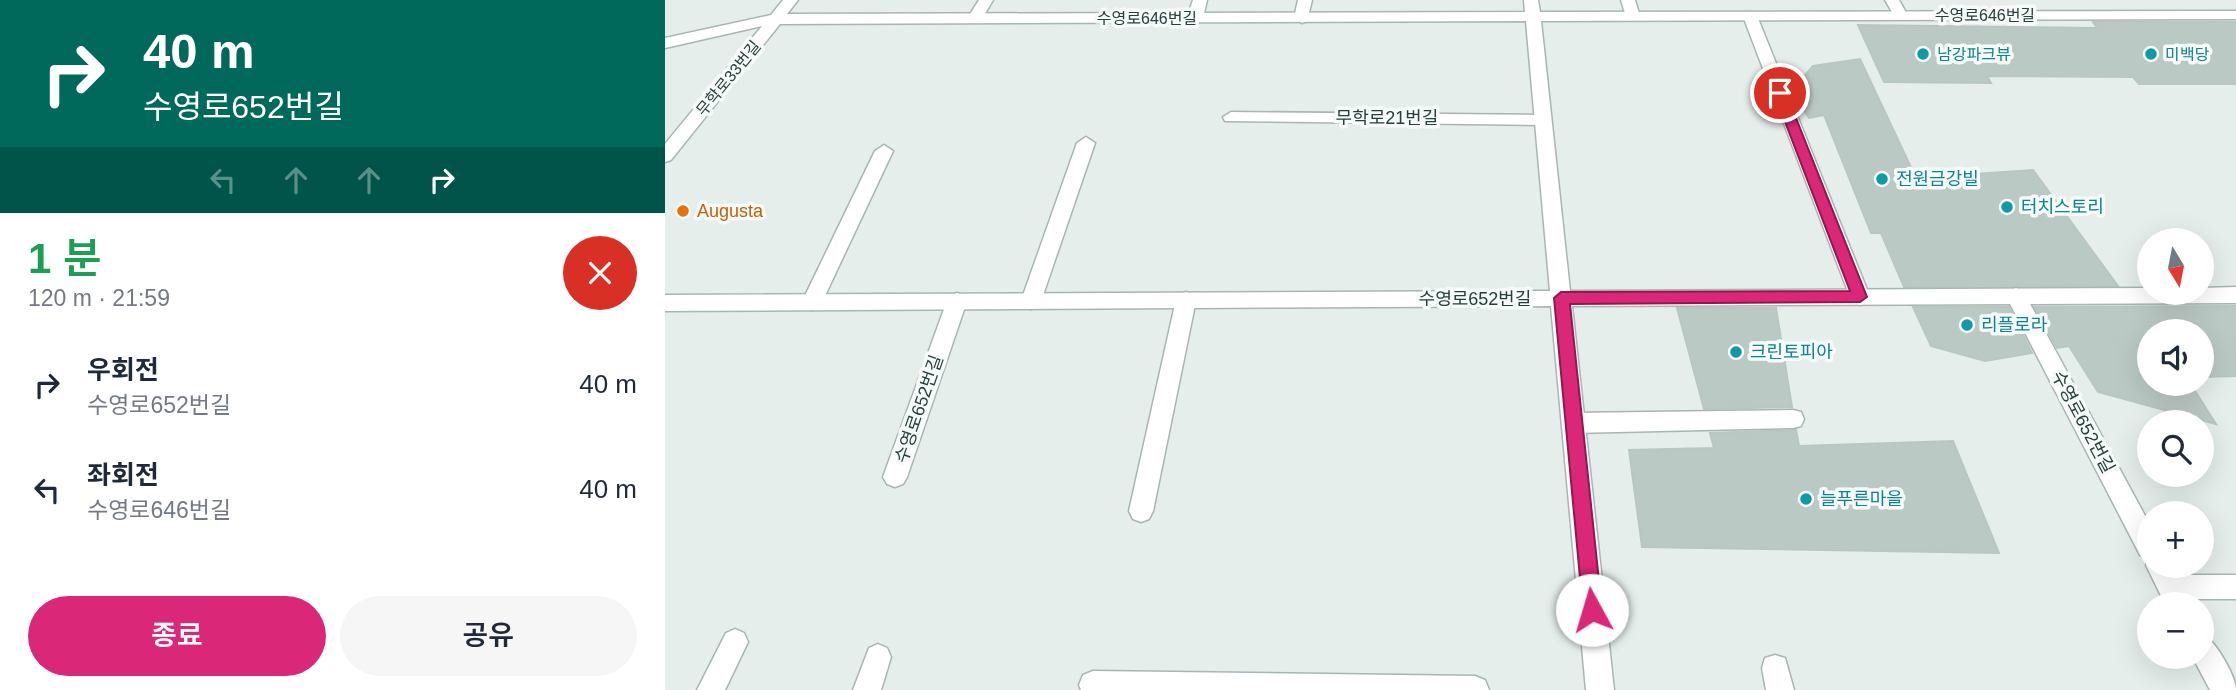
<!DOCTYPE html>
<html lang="ko">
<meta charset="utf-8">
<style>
:root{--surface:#fff;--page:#f6f6f7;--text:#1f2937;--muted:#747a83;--accent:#db2777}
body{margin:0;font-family:Arial,"Noto Sans KR",sans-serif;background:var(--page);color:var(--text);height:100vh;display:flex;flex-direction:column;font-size:26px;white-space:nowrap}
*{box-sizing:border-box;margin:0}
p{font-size:23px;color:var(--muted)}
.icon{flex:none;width:38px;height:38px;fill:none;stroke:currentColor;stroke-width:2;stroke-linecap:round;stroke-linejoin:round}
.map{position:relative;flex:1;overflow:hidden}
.sheet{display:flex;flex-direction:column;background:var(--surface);width:665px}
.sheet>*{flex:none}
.top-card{background:#00695c;color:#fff;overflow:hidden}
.needle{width:46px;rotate:170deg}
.tools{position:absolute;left:1472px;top:228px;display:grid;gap:14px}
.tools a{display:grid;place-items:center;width:77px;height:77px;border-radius:50%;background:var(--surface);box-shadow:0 7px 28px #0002;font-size:35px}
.pin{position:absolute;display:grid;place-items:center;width:60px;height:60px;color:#fff;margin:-30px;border:4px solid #fff;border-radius:50%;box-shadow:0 2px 7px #0007}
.me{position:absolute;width:77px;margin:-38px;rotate:354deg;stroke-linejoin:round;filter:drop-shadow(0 0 5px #0008)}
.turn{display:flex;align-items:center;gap:24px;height:147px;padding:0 28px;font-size:32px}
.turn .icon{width:91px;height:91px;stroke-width:2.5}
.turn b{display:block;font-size:49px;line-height:60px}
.lanes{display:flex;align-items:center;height:66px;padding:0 28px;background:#0003;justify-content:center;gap:35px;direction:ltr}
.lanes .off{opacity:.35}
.round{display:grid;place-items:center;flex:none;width:74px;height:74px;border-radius:37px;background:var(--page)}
.summary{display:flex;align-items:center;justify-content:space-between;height:119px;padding:0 28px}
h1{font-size:42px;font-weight:600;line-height:52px;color:#1e9e55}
.cta{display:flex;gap:14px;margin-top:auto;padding:14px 28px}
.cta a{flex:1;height:80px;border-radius:42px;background:var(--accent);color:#fff;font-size:28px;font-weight:600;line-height:80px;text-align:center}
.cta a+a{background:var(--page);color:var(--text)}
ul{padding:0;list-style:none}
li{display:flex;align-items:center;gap:21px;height:105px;padding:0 28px}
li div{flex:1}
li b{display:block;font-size:26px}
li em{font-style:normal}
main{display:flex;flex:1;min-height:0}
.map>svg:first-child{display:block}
.building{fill:#bbc9c5;stroke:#b8c7c3;stroke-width:2}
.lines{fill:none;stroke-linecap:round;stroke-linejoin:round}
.lane-casing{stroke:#a8b6b3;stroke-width:3}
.street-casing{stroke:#a8b6b3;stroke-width:3}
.lane{fill:#fff;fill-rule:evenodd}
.street{fill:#fff;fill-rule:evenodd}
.route{fill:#db2777;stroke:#8e194d;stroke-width:2}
.culture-dot{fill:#0f9aa8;stroke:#f6faf9;stroke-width:2.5}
.food-dot{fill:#e8710a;stroke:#f6faf9;stroke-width:2.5}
.labels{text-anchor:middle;stroke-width:7;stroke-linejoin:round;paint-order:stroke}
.far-street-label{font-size:16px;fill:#253f3c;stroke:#f6faf9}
.far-culture-label{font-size:16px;fill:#0d838f;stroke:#f6faf9;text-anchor:start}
.street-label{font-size:18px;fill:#253f3c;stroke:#f6faf9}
.culture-label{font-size:18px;fill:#0d838f;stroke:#f6faf9;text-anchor:start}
.food-label{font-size:18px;fill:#c56008;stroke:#f6faf9;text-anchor:start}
</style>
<main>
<section class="sheet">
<div class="top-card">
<div class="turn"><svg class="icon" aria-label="right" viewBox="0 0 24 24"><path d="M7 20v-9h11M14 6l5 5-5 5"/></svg><div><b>40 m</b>수영로652번길</div></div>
<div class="lanes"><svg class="icon off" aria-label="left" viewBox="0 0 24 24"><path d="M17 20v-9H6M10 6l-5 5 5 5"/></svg><svg class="icon off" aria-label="ahead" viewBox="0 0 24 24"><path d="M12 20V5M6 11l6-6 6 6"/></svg><svg class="icon off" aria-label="ahead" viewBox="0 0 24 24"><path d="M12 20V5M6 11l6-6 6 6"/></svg><svg class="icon" aria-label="right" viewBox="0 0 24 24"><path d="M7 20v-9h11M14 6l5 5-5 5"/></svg></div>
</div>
<div class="summary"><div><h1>1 분</h1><p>120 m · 21:59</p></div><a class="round" style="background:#d93025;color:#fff"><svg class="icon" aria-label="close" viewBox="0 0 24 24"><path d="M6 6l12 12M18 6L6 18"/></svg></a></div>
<ul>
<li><svg class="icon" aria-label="right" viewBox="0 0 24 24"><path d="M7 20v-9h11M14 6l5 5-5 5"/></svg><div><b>우회전</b><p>수영로652번길</p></div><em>40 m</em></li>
<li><svg class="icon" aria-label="left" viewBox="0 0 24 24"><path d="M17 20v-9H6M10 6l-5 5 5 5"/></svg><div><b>좌회전</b><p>수영로646번길</p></div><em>40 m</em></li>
</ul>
<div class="cta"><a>종료</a><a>공유</a></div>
</section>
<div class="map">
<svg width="1571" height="690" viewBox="0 0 1571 690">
<rect width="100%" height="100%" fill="#e5eeeb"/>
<g class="building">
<polygon points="1428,22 1571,22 1571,84 1474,84 1468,77 1322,76 1326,83 1219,82 1193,25 1432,28"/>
<polygon points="1195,59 1251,178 1368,170 1453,286 1239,287 1216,233 1206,233 1159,115 1144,118 1126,91 1148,66"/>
<polygon points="1571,306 1571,376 1536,377 1536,331 1484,331 1484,383 1525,383 1551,424 1433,392 1404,346 1392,348 1369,307"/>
<polygon points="1248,307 1344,307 1367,353 1320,361 1266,346"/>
<polygon points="1012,308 1111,308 1127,407 1039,409"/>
<polygon points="1131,430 1134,446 1288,441 1334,553 977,547 964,450 1049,448 1045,433"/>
</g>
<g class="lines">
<defs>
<g id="lane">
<polygon points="314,0 328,0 315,22 305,22 302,19"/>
<polygon points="528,0 542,0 538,18 530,23 522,18"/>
<polygon points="633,0 647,0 642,21 637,23 629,18"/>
<polygon points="956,0 970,0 975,17 972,20 962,20"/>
<polygon points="1220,0 1234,0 1243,16 1241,19 1231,19"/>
<polygon points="1085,12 1092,16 1205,297 1202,302 1195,305 1188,302 1185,297 1078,16"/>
<polygon points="566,112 878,115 886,120 878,125 560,121 558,117"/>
<polygon points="421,137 430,143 376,301 373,306 366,309 359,306 356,301 412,143"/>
<polygon points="219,145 228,151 157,302 154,307 147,310 140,307 137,302 210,151"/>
<polygon points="1351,288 1358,291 1484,523 1484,559 1475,555 1341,296 1344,291"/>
<polygon points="521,292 528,295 531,300 488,511 484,519 476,522 468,519 464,511 511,300 514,295"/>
<polygon points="292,293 299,296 302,301 242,477 238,484 230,487 222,484 218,477 282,301 285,296"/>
<polygon points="1128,410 1136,412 1139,419 1136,426 1128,428 908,433 900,430 897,423 900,416 908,413"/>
<polygon points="1484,559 1484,565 1507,565 1512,575 1571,575 1571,599 1525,599 1527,604 1500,604 1481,565"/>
<polygon points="70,629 79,633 83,642 60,690 32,690 61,633"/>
<path d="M 1536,633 C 1549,638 1571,676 1571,690 L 1545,690 L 1527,656 L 1536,656 Z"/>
<polygon points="213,644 222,648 226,657 216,690 188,690 204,648"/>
<polygon points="1110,655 1120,658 1129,690 1101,690 1097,668 1100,658"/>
<polygon points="428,671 810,676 820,680 824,690 416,690 414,685 418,675"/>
</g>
<polygon id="street" points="118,0 133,0 122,14 860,12 859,0 873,0 875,12 1571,11 1571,19 876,21 905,291 1484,288 1484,292 1536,292 1536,288 1571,287 1571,303 907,306 949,690 921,690 886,306 0,311 0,295 885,291 861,21 115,24 6,160 0,162 0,144 97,26 0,48 0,38 106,15"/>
</defs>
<use href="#lane" class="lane-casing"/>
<use href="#street" class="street-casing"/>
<use href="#lane" class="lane"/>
<use href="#street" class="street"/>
</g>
<polygon class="route" points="1115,89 1121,93 1202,297 1195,302 905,304 937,610 934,617 927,620 920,617 918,610 889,298 896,292 1185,291 1109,93"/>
<g class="culture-dot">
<circle cx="1258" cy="54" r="7"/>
<circle cx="1486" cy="54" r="7"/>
<circle cx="1217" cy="179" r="7"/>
<circle cx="1342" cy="207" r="7"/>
<circle cx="1302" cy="325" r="7"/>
<circle cx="1071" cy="352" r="7"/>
<circle cx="1141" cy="499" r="7"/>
</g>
<circle class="food-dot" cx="18" cy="211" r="7"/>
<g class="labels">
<g class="far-street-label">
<text x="1320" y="21">수영로646번길</text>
<text x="482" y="24">수영로646번길</text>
<text transform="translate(63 78) rotate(-51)" y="6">무학로33번길</text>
</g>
<g class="far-culture-label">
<text x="1272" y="60">남강파크뷰</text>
<text x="1500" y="60">미백당</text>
</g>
<g class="street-label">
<text x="722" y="124">무학로21번길</text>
<text x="810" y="305">수영로652번길</text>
<text transform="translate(254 409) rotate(-71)" y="6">수영로652번길</text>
<text transform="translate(1418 422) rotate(62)" y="6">수영로652번길</text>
</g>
<g class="culture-label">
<text x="1231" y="185">전원금강빌</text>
<text x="1356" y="213">터치스토리</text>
<text x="1316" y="331">리플로라</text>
<text x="1085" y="358">크린토피아</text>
<text x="1155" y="505">늘푸른마을</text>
</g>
<g class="food-label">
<text x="32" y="217">Augusta</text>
</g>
</g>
</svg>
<div class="tools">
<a><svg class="needle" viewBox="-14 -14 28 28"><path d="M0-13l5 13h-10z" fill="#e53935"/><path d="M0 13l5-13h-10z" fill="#747a83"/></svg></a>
<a><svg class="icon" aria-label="sound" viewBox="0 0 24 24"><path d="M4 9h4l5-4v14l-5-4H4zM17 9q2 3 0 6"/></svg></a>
<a><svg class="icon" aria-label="search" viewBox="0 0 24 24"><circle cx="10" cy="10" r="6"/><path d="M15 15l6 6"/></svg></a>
<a>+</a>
<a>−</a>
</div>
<div class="pin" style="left:1115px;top:93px;background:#d93025"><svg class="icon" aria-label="arrive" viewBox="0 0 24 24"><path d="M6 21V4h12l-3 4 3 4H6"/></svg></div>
<svg class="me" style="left:927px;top:610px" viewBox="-20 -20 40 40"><circle r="19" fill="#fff"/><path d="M0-13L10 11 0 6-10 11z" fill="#db2777"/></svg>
</div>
</main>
